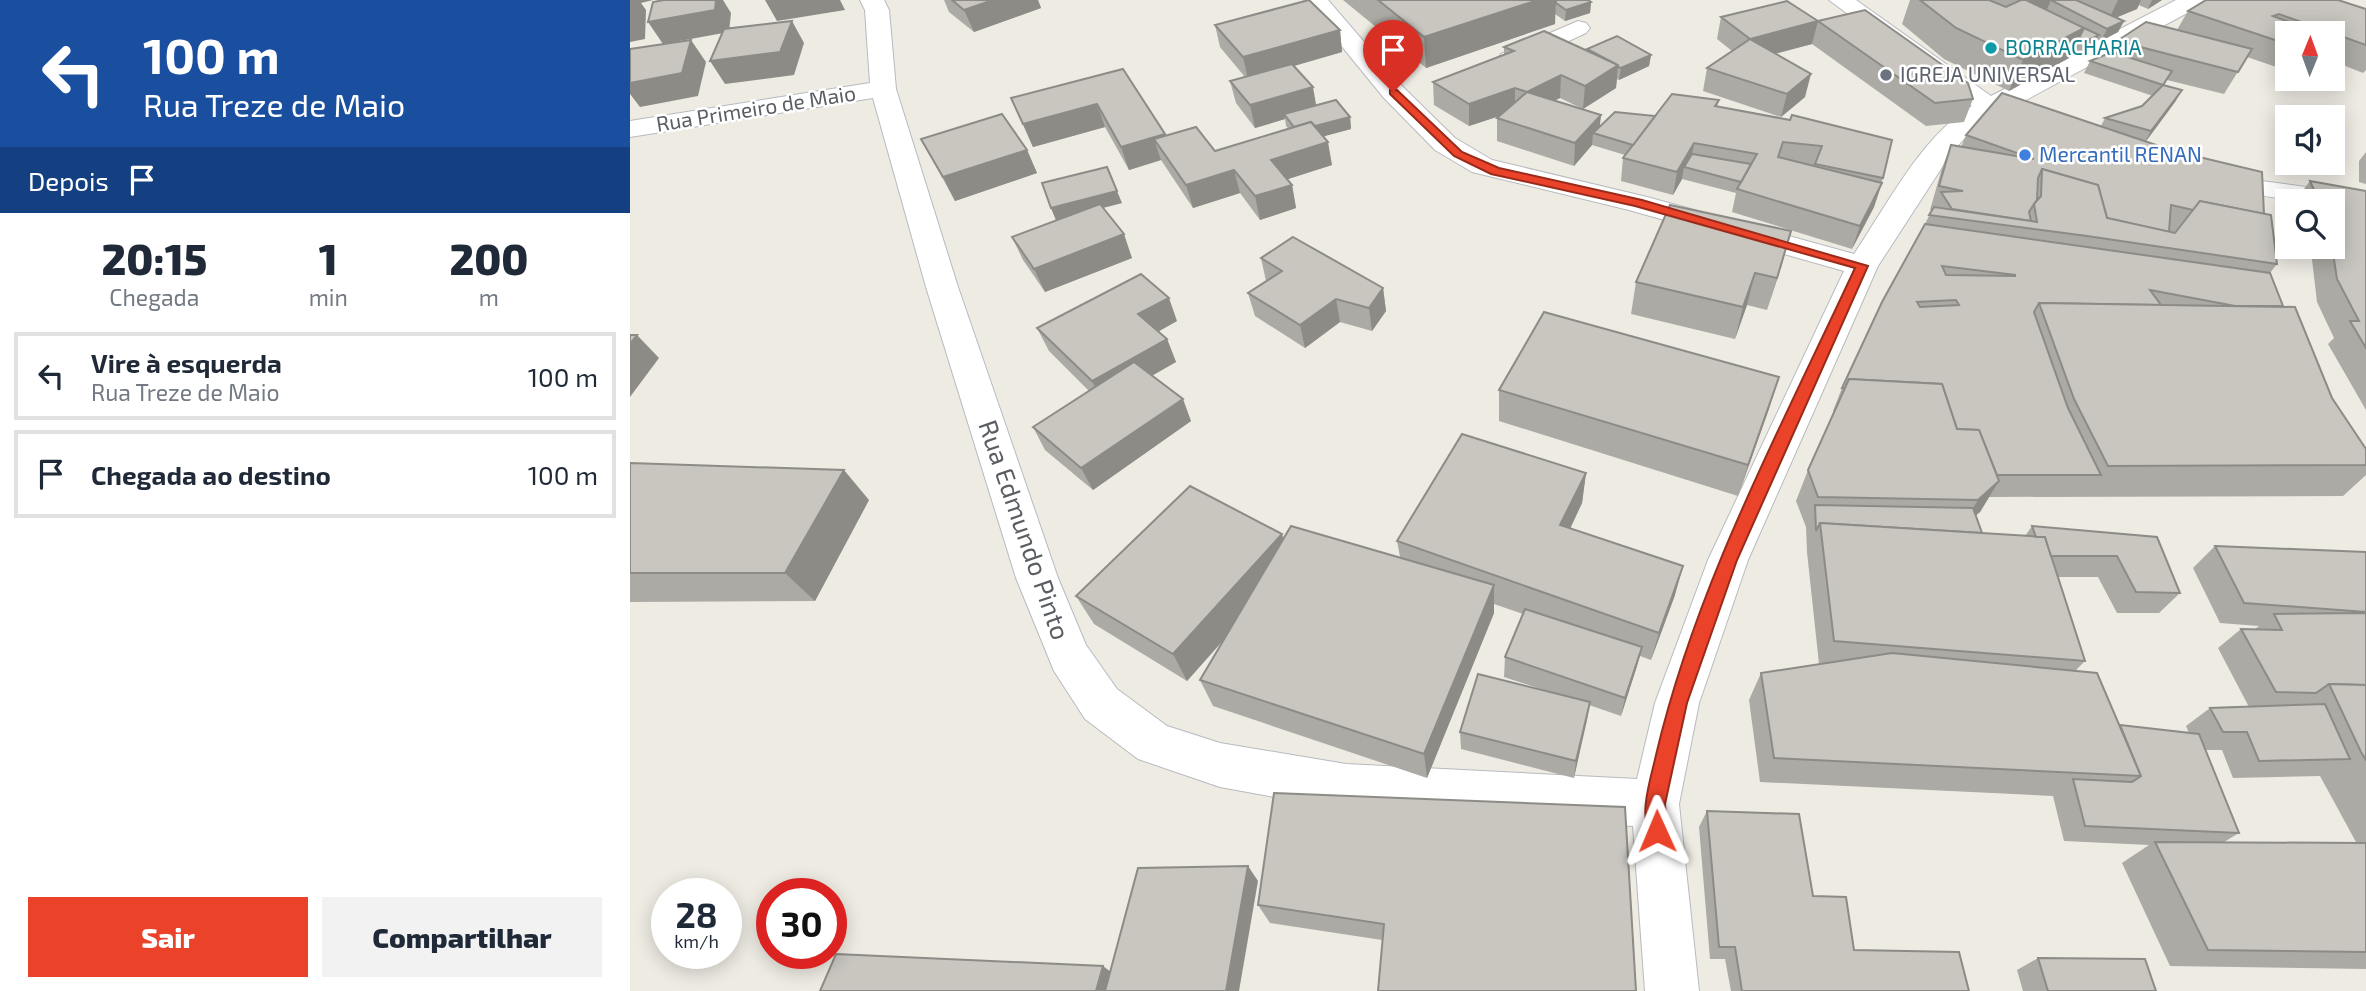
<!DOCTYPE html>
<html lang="pt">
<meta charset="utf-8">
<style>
:root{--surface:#fff;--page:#f2f2f3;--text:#1f2937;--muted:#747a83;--line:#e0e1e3;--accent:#eb422a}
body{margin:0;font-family:"Exo 2",sans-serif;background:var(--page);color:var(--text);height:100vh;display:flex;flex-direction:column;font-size:26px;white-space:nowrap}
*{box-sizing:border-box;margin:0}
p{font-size:23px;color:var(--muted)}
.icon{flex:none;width:38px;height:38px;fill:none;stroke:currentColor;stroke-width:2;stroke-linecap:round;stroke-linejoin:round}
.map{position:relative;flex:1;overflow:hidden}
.drawer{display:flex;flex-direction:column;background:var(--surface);width:630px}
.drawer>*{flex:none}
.guide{background:#1a4fa0;color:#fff;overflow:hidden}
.needle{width:46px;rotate:1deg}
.buttons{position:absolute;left:1645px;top:21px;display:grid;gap:14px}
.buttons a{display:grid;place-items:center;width:70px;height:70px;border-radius:0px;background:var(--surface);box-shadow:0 4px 18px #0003;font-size:35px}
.speed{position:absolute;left:21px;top:878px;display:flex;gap:14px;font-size:35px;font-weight:700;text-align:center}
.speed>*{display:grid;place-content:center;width:91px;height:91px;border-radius:50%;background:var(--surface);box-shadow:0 4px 18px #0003;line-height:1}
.speed small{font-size:18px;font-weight:400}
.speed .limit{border:10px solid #d22;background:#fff;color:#111}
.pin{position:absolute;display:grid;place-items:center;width:60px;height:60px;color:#fff;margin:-72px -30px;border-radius:50% 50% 50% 0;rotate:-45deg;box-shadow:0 0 7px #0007}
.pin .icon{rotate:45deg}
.me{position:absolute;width:77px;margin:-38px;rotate:359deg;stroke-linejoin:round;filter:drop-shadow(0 0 5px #0008)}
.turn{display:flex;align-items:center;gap:24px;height:147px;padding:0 28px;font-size:32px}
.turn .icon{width:91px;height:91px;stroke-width:2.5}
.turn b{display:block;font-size:49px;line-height:60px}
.then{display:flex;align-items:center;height:66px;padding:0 28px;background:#0003;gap:14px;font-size:26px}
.eta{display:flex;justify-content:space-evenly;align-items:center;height:119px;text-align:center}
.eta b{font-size:42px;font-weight:800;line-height:49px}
.button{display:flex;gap:14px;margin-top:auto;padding:14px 28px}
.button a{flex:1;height:80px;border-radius:0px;background:var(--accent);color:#fff;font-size:28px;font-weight:800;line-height:80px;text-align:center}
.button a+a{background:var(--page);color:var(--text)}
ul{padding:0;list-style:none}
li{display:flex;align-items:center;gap:21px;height:88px;margin:0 14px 10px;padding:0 14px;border:4px solid var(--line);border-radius:0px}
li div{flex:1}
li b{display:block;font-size:26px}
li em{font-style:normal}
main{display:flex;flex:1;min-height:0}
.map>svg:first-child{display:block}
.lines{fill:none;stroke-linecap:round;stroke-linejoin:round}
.minor-casing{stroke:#b7babf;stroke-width:2}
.minor{fill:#fff;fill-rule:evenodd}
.wall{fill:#acaaa4;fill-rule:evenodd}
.shaded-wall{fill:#8c8b86}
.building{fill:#c8c6bf;stroke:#8c8b86;stroke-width:2;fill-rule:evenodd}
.route{fill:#eb422a;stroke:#992b1b;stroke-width:2}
.culture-dot{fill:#0f9aa8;stroke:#fff;stroke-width:2.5}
.worship-dot{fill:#6b7280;stroke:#fff;stroke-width:2.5}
.shop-dot{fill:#3f7fe0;stroke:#fff;stroke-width:2.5}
.labels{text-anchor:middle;stroke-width:5;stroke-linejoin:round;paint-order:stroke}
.far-culture-label{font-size:21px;fill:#0d838f;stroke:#fff;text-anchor:start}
.far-worship-label{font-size:21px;fill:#5b616d;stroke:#fff;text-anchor:start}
.far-street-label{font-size:21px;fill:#5a5e63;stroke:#fff}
.far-shop-label{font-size:21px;fill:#366cbe;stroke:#fff;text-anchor:start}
.street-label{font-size:26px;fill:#5a5e63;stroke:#fff}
</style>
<main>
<section class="drawer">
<div class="guide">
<div class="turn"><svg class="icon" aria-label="left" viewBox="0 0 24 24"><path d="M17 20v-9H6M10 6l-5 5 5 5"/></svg><div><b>100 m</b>Rua Treze de Maio</div></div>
<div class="then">Depois<svg class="icon" aria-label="arrive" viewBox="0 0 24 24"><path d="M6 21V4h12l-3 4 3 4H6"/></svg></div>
</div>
<div class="eta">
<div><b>20:15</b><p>Chegada</p></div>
<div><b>1</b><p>min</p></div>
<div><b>200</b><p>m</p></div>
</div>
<ul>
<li><svg class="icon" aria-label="left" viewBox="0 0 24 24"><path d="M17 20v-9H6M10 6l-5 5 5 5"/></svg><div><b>Vire à esquerda</b><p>Rua Treze de Maio</p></div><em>100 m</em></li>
<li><svg class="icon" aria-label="arrive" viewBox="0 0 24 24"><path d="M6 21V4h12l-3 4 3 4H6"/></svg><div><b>Chegada ao destino</b></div><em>100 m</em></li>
</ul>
<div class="button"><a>Sair</a><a>Compartilhar</a></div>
</section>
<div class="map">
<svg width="1736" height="991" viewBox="0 0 1736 991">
<rect width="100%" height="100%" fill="#edebe2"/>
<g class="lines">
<defs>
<g id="minor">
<path d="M 230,0 L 254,0 L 259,10 L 266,89 L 328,287 L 428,578 L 456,645 L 487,689 L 537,726 L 590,743 L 716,764 L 1007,779 L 1025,703 L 1078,560 L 1214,271 L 999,210 L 842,172 L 805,150 L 754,98 L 674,0 L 698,0 L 772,86 L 825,138 L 862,160 L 1017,197 L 1224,254 C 1256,207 1292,135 1342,106 L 1199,0 L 1226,0 L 1361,96 L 1546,0 L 1576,0 L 1572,5 L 1344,128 L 1322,152 L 1248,266 L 1118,560 L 1069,703 L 1049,804 L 1069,991 L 1015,991 L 1003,826 L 716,810 L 590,787 L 508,759 L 455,719 L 424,671 L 386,578 L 296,287 L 243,98 L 0,137 L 0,121 L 240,83 L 235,10 Z"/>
<polygon points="948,21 956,23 960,28 956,33 889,64 871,64 868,59 871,54"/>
<path d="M 1582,167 L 1632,181 L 1736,195 L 1736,213 L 1703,208 L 1703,201 C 1654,201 1619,195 1572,182 L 1568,176 L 1572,170 Z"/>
</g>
</defs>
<use href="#minor" class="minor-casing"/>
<use href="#minor" class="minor"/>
</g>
<g class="wall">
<polygon points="314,0 408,0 411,8 344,32 319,12"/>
<polygon points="713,0 958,0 961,2 960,13 935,21 925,14 925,24 796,68"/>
<polygon points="1280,0 1532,0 1518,9 1509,5 1507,9 1487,17 1494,21 1488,32 1471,41 1467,39 1463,46 1451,53 1444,49 1439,58 1379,91 1314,59 1272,24"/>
<path d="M 1736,9 L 1736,70 L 1733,73 L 1703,61 L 1703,33 L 1657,33 L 1657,68 L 1655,70 L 1617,57 L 1594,94 L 1537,80 L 1534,85 L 1552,90 L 1545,102 L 1516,141 L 1634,214 L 1647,264 L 1640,273 L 1653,306 L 1702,398 L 1736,449 L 1736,475 L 1713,496 L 1359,497 L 1350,512 L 1345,515 L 1352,533 L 1395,536 L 1402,526 L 1527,537 L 1550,593 L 1529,613 L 1487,613 L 1468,577 L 1428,577 L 1455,661 L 1445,671 L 1490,725 L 1559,733 L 1556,726 L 1580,708 L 1619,707 L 1588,648 L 1611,629 L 1625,629 L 1629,626 L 1590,623 L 1563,568 L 1585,546 L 1736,552 L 1736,969 L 1540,966 L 1492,863 L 1519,845 L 1434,841 L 1423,796 L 1130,782 L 1119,700 L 1131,673 L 1189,664 L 1177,552 L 1176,527 L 1166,501 L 1178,470 L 1205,411 L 1203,411 L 1212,388 L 1302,210 L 1300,210 L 1312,168 L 1321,145 L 1331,147 L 1336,135 L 1471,126 L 1475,118 L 1512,106 L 1523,96 L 1454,73 L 1460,61 L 1482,52 L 1487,41 L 1547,30 L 1558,11 ZM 1575,750 L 1592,750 L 1603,778 L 1690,776 L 1726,842 L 1594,842 L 1609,833 Z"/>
<polygon points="1091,17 1188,21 1343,99 1334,122 1296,126 1182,44 1145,54 1175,97 1151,117 1073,91 1077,68 1102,51 1087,39"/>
<polygon points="585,25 710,30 712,52 664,66 686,105 720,117 721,129 694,136 702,165 657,179 662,185 666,208 630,220 610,193 563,208 531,160 499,170 475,127 403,147 381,98 493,69 536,136 585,151 659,129 656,126 655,119 625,128 606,103 600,81 615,77 590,47"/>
<polygon points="874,47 957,51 957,49 1021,55 1019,66 989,80 987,79 986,88 953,109 930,98 924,100 971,115 969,127 1025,116 1089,100 1087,107 1160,120 1253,178 1244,207 1222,249 1102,212 1106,193 1052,179 1043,195 991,181 993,158 995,155 962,145 944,166 867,141 867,118 869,116 839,126 804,105 803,82 874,54"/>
<polygon points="291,139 397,150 407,173 325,201"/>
<polygon points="1736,152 1736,184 1729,182 1729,161"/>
<polygon points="1680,181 1736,191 1736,410 1698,344 1704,338 1687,302 1681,251 1679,247 1703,247 1703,201 1665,201"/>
<polygon points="492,203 472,208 502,258 415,292 393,260 382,237 432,218 426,220 421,208"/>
<polygon points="631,258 753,288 756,311 742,331 710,322 675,348 625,316 618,293 636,281"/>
<polygon points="1152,264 1137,310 1117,305 1105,339 1001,314 1006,282"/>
<polygon points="547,321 528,331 537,339 546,362 522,375 561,421 463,490 415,450 403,427 459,391 419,351 407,328"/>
<polygon points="1149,377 1108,496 869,421 869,390"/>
<polygon points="0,463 239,500 185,601 0,602"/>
<polygon points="956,473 952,503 940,528 1045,595 1021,660 1010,656 991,716 959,705 944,778 831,749 830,732 917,691 874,677 875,657 893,614 864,604 864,613 797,778 583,706 570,680 594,639 557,681 464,624 446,596 653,539 770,557 767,541"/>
<polygon points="644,793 1006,991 752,940 640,923 628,905"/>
<polygon points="1077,811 1183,896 1224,950 1339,991 1101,991 1095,959 1080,959 1069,827"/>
<polygon points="1408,958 1526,991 1393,991 1387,970"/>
</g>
<g class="shaded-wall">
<polygon points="0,0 23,0 11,3 16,10 15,39 0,42"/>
<polygon points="86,0 93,0 101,13 99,32 33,44 18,22"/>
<polygon points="135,0 210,0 215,10 147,21"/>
<polygon points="363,0 408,0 411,8 344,32 334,10"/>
<polygon points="908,0 926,0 925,24 796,68 794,37"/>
<polygon points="1400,0 1438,0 1421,0 1416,12 1390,4"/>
<polygon points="1488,0 1511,0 1507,9 1478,21"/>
<polygon points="1522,0 1532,0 1518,9"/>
<polygon points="961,2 960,13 935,21 936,10"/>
<polygon points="162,21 174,43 164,75 95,84 80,61"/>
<polygon points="1188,21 1182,44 1115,61 1120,39"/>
<polygon points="1494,21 1488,32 1471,41 1477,29"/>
<polygon points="1454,28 1439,58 1379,91 1393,60"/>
<polygon points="710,30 712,52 618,79 613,57"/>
<polygon points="1469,35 1463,46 1451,53 1457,41"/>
<polygon points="61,40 76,62 68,96 10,107 0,94 0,83"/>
<polygon points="1021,55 1019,66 989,80 991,68"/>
<polygon points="988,65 986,88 953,109 955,86"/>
<polygon points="1181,74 1175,97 1151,117 1157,94"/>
<polygon points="931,75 930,98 896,115 897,92"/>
<polygon points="683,87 687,110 654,114 655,119 625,128 620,105"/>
<polygon points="885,88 885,111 839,126 839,104"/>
<polygon points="1552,90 1545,102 1514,144 1521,131"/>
<polygon points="467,104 475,127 403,147 393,124"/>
<polygon points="971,115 969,134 963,133 962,145 944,166 945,143"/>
<polygon points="720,117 721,129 669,143 667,131"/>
<polygon points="535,134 542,157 524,139 531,160 499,170 491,147"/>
<polygon points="698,142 702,165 646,183 641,160"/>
<polygon points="1064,143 1060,166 1054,167 1052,179 1043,195 1047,172"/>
<polygon points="397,150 407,173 325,201 313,177"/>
<polygon points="604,170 610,193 563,208 556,185"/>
<polygon points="1252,183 1244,207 1222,249 1230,226"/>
<polygon points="662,185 666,208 630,220 625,196"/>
<polygon points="487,191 492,203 426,220 421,208"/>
<polygon points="1161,231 1152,264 1137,310 1147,278"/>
<polygon points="494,234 502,258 415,292 404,269"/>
<polygon points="1125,273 1117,305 1105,339 1113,307"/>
<polygon points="753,288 756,311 742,331 739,308"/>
<polygon points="539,298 547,321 517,338 508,314"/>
<polygon points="706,299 710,322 675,348 670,325"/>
<polygon points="7,335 29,358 0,397 0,344"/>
<polygon points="537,339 546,362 473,404 462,381"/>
<polygon points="1149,377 1139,409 1108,496 1118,465"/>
<polygon points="553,399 561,421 463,490 451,468"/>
<polygon points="214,470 239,500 185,601 155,573"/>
<polygon points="956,473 952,503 928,555 930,525"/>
<polygon points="1369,481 1350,512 1329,530 1348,500"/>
<polygon points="652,534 661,564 557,681 543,654"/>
<polygon points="1053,566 1045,595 1021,660 1029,633"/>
<polygon points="864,585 864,613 797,778 794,754"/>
<polygon points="1012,647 1007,666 991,716 995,698"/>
<polygon points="960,702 957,720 944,778 946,761"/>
<polygon points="618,866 628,881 609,991 596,991"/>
<polygon points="473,966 494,982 492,991 466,991"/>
</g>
<g class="building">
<polygon points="34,0 86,0 85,10 18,22 23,2"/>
<polygon points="322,0 363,0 334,10"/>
<polygon points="679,0 710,30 613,57 585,25"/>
<polygon points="748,0 908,0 794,37"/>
<polygon points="926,0 958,0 961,2 936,10 926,3"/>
<polygon points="1290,0 1359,0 1376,7 1391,0 1396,0 1454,28 1393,60 1326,28"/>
<polygon points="1421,0 1446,0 1494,21 1477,29"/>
<polygon points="1576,0 1708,0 1736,9 1736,45 1649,14 1643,16 1688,33 1657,33 1657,44 1558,11"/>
<polygon points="1157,1 1188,21 1120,39 1181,74 1157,94 1077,68 1120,39 1091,17"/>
<polygon points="1235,10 1338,83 1343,99 1305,103 1188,21"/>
<polygon points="162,21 150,52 80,61 94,29"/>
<polygon points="1516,22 1622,49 1608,72 1487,41"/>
<polygon points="1454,28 1469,35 1457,41 1449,38"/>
<polygon points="914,31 988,65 955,86 931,75 897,92 885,88 839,104 803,82 884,51 874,47"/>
<polygon points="987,36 1021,55 991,68 988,67 988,65 957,49"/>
<polygon points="61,40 52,73 0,83 0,49"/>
<polygon points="1482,52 1542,71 1533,85 1460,61"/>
<polygon points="662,64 683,87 620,105 600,81"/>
<polygon points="493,69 535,134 491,147 467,104 393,124 381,98"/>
<polygon points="1533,85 1552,90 1521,131 1475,118 1512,106"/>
<polygon points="897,92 971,115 945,143 867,118"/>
<polygon points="1372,93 1544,151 1632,172 1634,214 1570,201 1563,210 1541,205 1539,232 1477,218 1468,185 1412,169 1408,178 1407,200 1404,204 1399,212 1401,221 1322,209 1311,192 1333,191 1309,186 1321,145 1404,159 1336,135"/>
<polygon points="1042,94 1089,100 1085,106 1160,120 1162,115 1262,140 1253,178 1185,164 1192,146 1153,142 1148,157 1252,183 1230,226 1107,189 1127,154 1064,143 1047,172 993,158"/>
<polygon points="706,100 720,117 685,126 681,122 664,127 654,114"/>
<polygon points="985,112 1025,116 1003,145 963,133"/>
<polygon points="372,114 397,150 313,177 291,139"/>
<polygon points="681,122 698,142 641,160 662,185 625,196 604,170 556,185 524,139 566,127 585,151"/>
<polygon points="1062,154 1121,164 1111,182 1054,167"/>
<polygon points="477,167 487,191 421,208 412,183"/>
<polygon points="1412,169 1468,185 1477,218 1545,233 1570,201 1641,215 1647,264 1457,236 1299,215 1304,207 1407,222 1404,204 1411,196"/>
<polygon points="1680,181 1736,191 1736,348 1720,321 1729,321 1707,279 1702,247 1703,201 1689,201"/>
<polygon points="470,204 494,234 404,269 382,237"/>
<polygon points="1040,205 1161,231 1147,278 1125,273 1113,307 1006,282"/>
<path d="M 1295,224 L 1640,273 L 1653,306 L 1605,306 L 1520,290 L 1531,305 L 1409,303 L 1404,312 L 1438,408 L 1471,475 L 1367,475 L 1349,430 L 1327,429 L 1312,384 L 1219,379 L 1215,388 L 1212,388 L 1252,302 ZM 1312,266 L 1385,275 L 1385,276 L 1316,275 ZM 1326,300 L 1329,305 L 1290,307 L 1287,302 Z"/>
<polygon points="663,237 753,288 739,308 706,299 670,325 618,293 652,271 631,258"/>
<polygon points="511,274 539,298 508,314 537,339 462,381 407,328"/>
<polygon points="1409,303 1665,307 1702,398 1736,449 1736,465 1478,466 1444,399"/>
<polygon points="914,312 1149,377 1118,465 869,390"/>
<polygon points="0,335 7,335 0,344"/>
<polygon points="504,362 553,399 451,468 403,427"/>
<polygon points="1219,379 1312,384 1327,429 1349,430 1369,481 1348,500 1188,497 1178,470"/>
<polygon points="832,434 956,473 930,525 1053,566 1029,633 767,541"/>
<polygon points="0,463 214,470 155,573 0,573"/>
<polygon points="560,486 652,534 543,654 446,596"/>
<polygon points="1185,505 1343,508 1352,533 1190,523 1186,531"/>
<polygon points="1190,523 1415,537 1455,661 1204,641"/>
<polygon points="661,526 864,585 794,754 570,680"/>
<polygon points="1402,526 1527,537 1550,593 1506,592 1487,556 1421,556 1415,537 1406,537"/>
<polygon points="1585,546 1736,552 1736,612 1614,603"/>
<polygon points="895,609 1012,647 995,698 875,657"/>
<polygon points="1736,613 1736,685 1699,684 1686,693 1646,692 1611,629 1652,630 1644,614"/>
<polygon points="1262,653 1467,673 1511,776 1144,758 1131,673"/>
<polygon points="848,674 960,702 946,761 830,732"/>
<polygon points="1699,684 1736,685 1736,760 1731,752"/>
<polygon points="1695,704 1720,759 1629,761 1617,732 1593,732 1580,708"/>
<polygon points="1490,725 1569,734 1609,833 1455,826 1443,779 1502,782 1511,776"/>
<polygon points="644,793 995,807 1006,991 748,991 754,924 628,905"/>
<polygon points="1077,811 1169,814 1183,896 1216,897 1224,950 1329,952 1339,991 1112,991 1105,947 1089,947"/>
<polygon points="1525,842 1736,843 1736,952 1578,950"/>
<polygon points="618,866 596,991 475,991 508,868"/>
<polygon points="206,954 473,966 466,991 190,991"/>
<polygon points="1408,958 1515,959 1526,991 1418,991"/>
</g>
<path class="route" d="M 760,90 L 767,90 L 832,152 L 869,168 L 1012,200 L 1238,266 L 1107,560 L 1057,703 L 1035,804 L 1037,831 L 1034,838 L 1027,841 L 1020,838 C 1009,811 1020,782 1026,755 C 1066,584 1152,426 1225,268 L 1005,206 L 861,174 L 824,156 L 760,94 Z"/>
<circle class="culture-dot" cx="1361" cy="48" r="7"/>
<circle class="worship-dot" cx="1256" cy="75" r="7"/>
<circle class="shop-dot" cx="1395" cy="155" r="7"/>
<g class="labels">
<g class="far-culture-label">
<text x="1375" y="55">BORRACHARIA</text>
</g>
<g class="far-worship-label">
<text x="1270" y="82">IGREJA UNIVERSAL</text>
</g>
<g class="far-street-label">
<text transform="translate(126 109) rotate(-9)" y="7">Rua Primeiro de Maio</text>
</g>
<g class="far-shop-label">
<text x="1409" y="162">Mercantil RENAN</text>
</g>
<g class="street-label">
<text transform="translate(394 530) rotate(71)" y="9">Rua Edmundo Pinto</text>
</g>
</g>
</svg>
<div class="buttons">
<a><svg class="needle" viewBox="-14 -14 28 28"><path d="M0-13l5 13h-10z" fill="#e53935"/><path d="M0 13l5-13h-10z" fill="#747a83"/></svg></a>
<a><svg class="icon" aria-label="sound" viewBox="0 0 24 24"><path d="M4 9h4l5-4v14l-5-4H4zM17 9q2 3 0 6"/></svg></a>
<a><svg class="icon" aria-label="search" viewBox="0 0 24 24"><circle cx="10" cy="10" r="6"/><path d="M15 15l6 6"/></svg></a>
</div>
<div class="speed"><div>28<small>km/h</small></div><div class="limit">30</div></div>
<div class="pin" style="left:763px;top:92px;background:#d93025"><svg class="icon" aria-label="arrive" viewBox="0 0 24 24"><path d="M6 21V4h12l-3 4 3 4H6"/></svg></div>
<svg class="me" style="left:1027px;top:831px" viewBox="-20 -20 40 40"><path d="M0-17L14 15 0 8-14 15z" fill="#eb422a" stroke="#fff" stroke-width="4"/></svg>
</div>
</main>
